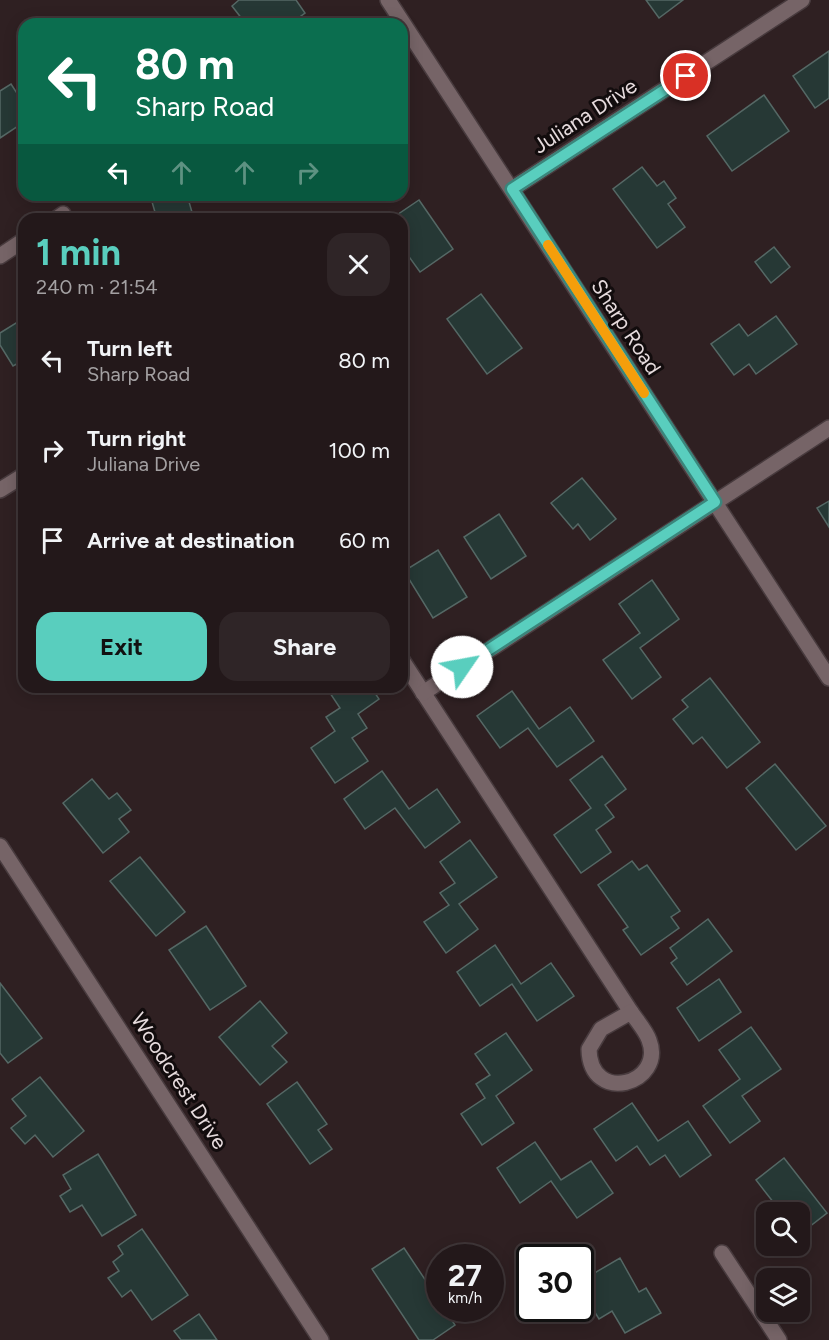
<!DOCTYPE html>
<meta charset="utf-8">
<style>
:root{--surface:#23181a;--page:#2f2527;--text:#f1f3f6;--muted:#a3a0a2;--line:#403739;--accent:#59cebe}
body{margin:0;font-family:Figtree,sans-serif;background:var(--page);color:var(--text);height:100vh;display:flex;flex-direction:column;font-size:22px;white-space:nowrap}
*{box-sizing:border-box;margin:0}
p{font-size:20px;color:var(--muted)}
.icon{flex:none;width:33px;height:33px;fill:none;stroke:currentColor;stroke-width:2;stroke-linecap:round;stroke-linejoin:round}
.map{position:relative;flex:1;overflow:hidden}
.side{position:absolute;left:18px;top:213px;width:390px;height:480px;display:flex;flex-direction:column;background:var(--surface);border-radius:18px;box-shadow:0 3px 15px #0003,0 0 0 2px var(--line)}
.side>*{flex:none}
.hud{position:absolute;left:18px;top:18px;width:390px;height:183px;border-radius:18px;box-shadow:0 3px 15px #0003,0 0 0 2px var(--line);background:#0b6e4f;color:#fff;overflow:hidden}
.controls{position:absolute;left:756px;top:1202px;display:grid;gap:12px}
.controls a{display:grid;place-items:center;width:54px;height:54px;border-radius:12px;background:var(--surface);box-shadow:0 3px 15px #0003,0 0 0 2px var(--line);font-size:30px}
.speed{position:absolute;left:426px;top:1244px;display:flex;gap:12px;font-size:30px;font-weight:700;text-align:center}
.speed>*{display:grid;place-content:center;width:78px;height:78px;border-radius:50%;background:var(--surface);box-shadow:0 3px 15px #0003,0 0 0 2px var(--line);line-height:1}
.speed small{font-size:15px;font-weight:400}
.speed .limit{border:3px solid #111;border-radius:9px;background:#fff;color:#111}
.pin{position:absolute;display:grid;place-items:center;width:51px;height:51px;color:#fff;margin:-26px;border:3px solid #fff;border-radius:50%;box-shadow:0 2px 6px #0007}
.me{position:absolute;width:66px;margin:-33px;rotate:57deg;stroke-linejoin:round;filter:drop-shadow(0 0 4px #0008)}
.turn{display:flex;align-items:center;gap:21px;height:126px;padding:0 18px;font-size:27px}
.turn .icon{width:78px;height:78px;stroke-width:2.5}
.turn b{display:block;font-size:42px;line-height:51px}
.lanes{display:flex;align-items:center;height:57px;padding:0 18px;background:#0003;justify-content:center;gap:30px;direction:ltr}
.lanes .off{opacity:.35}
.round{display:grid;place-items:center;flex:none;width:63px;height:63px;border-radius:18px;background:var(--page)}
.headline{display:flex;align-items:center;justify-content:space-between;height:102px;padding:0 18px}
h1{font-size:36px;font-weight:700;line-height:45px;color:var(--accent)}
.primary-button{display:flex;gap:12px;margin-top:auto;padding:12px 18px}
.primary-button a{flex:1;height:69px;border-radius:18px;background:var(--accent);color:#111;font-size:24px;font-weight:700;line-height:69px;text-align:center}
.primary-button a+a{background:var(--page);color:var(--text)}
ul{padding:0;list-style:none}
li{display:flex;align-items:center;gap:18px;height:90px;padding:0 18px}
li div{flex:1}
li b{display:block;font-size:22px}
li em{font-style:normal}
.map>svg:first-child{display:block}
.building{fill:#263835;stroke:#556865;stroke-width:1.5}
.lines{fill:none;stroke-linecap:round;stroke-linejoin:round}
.minor-casing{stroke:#483b3e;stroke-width:18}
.minor{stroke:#766467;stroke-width:15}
.route-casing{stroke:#3a867c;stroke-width:15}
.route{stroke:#59cebe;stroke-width:10}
.slow{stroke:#f59e0b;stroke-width:10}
.labels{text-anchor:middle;stroke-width:6;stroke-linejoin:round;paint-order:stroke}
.street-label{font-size:21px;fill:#e6dbdd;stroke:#120c0d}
</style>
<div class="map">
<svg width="829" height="1340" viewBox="0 0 829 1340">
<rect width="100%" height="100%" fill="#2f2022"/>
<g class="building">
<polygon points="239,0 296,0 305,13 290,24 263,24 258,18 246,24 232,6"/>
<polygon points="646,0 683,0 659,18"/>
<polygon points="829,51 829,98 815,108 793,76"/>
<polygon points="11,84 24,104 24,122 0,138 0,91"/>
<polygon points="764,95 789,131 732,171 707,136"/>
<polygon points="642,167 657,186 664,181 676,198 668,204 685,227 657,248 613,189"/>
<polygon points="150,195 187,195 194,219 157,219"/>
<polygon points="419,200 453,249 420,272 402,247 402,219 391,219"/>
<polygon points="774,247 790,267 771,283 755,262"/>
<polygon points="481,294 522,348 487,374 447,319"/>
<polygon points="776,316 797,344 756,374 749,364 734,375 711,344 739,324 748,336"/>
<polygon points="24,318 24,360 13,366 0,345 0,333"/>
<polygon points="582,478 616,519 590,540 578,524 573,529 551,503"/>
<polygon points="829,501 829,527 817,508"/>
<polygon points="499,514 526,556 491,579 464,537"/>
<polygon points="438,550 467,597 433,618 404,571"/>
<polygon points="652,580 679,619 640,648 661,677 632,699 603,660 640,633 619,604"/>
<polygon points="710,678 760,742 727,768 702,737 693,744 673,719 688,707 682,700"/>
<polygon points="326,687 371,687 379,699 358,714 367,728 352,738 368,761 335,783 311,748 335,731 326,717 340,708"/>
<polygon points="512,691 539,729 570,707 594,741 557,767 528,728 500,748 477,716"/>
<polygon points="602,756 626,789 605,805 614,817 596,830 611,852 581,873 554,835 591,808 570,780"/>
<polygon points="775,764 826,826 796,850 746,788"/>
<polygon points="382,771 409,809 437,789 460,822 425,848 395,808 365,829 344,799"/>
<polygon points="92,779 109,799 117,793 131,810 119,819 129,832 103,853 63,803"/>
<polygon points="470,840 497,877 459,904 478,929 446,953 424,922 449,905 440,893 455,883 440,862"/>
<polygon points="140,857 185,912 156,936 110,881"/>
<polygon points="632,861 639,870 647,865 680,911 671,917 679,928 641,955 623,930 628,927 598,885"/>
<polygon points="708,919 732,951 687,985 671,963 677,958 670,948"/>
<polygon points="206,926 246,986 210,1010 169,950"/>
<polygon points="495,945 521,984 551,963 574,996 537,1021 512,984 480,1006 457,972"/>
<polygon points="719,979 741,1012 699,1041 677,1008"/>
<polygon points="0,983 42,1038 8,1063 0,1053"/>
<polygon points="260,1001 287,1033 272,1046 287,1062 260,1085 219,1037"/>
<polygon points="751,1027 781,1069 742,1096 760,1121 730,1143 703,1106 740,1079 719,1050"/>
<polygon points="506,1033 532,1070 496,1096 514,1123 482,1145 461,1114 485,1098 476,1084 490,1075 475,1054"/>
<polygon points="40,1077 84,1131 53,1157 35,1135 25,1144 11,1128 26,1116 12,1099"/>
<polygon points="297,1082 327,1124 318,1130 332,1149 310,1164 267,1104"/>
<polygon points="632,1103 658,1141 688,1121 711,1155 680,1177 665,1155 650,1165 637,1146 616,1161 594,1129"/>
<polygon points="535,1142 561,1180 591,1161 613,1193 577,1218 551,1181 520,1203 497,1168"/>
<polygon points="98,1154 136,1215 102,1236 82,1205 70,1212 60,1196 71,1189 63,1175"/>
<polygon points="784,1158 827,1213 800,1234 800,1212 781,1212 756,1180"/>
<polygon points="142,1229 188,1295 152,1320 131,1290 122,1297 108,1278 119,1271 113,1262 123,1254 118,1246"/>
<polygon points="404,1248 440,1302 440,1308 444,1308 455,1325 433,1340 419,1340 372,1269"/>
<polygon points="620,1258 639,1292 646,1288 661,1313 625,1333 612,1311 599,1319 586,1298 594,1293 586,1278"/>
<polygon points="199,1314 217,1340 181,1340 174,1331"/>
</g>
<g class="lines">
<defs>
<g id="minor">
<polyline points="388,0 829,678"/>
<polyline points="512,189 802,0"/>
<polyline points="56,219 63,214"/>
<polyline points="0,256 24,240"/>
<polyline points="0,490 24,475"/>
<polyline points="402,660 631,1012"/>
<polyline points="423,693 829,428"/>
<polyline points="0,846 321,1340"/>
<path d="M 631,1012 C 637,1021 646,1031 649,1040 C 666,1084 590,1106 589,1049 L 601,1029 Z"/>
<polyline points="722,1253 779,1340"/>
</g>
</defs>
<use href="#minor" class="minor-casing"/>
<use href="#minor" class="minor"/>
</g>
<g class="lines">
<defs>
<polyline id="route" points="462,667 715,502 512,189 686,76"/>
</defs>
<use href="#route" class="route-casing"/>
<use href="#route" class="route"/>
<polyline class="slow" points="548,245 644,393"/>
</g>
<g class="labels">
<g class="street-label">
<text transform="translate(585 116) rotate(-33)" y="7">Juliana Drive</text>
<text transform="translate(626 327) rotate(57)" y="7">Sharp Road</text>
<text transform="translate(179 1081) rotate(57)" y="7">Woodcrest Drive</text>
</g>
</g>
</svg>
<div class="controls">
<a><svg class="icon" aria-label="search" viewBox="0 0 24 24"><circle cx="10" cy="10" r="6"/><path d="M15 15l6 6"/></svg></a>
<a><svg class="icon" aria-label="layers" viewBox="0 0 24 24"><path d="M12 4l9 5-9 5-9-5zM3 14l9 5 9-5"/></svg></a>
</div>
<div class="speed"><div>27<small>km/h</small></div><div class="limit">30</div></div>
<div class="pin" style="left:686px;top:76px;background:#d93025"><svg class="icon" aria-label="arrive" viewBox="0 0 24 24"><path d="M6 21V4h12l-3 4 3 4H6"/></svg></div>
<svg class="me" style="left:462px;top:667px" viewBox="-20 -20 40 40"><circle r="19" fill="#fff"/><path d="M0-13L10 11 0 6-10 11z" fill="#59cebe"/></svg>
<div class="hud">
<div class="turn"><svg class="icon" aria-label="left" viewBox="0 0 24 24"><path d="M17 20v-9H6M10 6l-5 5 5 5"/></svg><div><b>80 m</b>Sharp Road</div></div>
<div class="lanes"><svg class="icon" aria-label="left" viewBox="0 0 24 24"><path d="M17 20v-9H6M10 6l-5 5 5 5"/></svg><svg class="icon off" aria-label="ahead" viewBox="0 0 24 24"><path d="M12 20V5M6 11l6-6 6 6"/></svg><svg class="icon off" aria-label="ahead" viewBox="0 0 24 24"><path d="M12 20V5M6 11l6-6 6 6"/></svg><svg class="icon off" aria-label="right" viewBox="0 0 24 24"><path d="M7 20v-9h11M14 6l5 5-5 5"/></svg></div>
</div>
<section class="side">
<div class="headline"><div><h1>1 min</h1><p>240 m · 21:54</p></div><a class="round"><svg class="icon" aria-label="close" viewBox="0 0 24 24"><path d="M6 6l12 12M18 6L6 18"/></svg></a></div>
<ul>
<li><svg class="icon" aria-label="left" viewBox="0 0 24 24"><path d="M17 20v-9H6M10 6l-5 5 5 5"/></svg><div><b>Turn left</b><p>Sharp Road</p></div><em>80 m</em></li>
<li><svg class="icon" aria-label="right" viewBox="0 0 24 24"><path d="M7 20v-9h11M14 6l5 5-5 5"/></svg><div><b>Turn right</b><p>Juliana Drive</p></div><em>100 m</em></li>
<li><svg class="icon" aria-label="arrive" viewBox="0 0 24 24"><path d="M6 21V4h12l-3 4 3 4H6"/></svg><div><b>Arrive at destination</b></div><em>60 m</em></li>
</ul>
<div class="primary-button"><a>Exit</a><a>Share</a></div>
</section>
</div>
